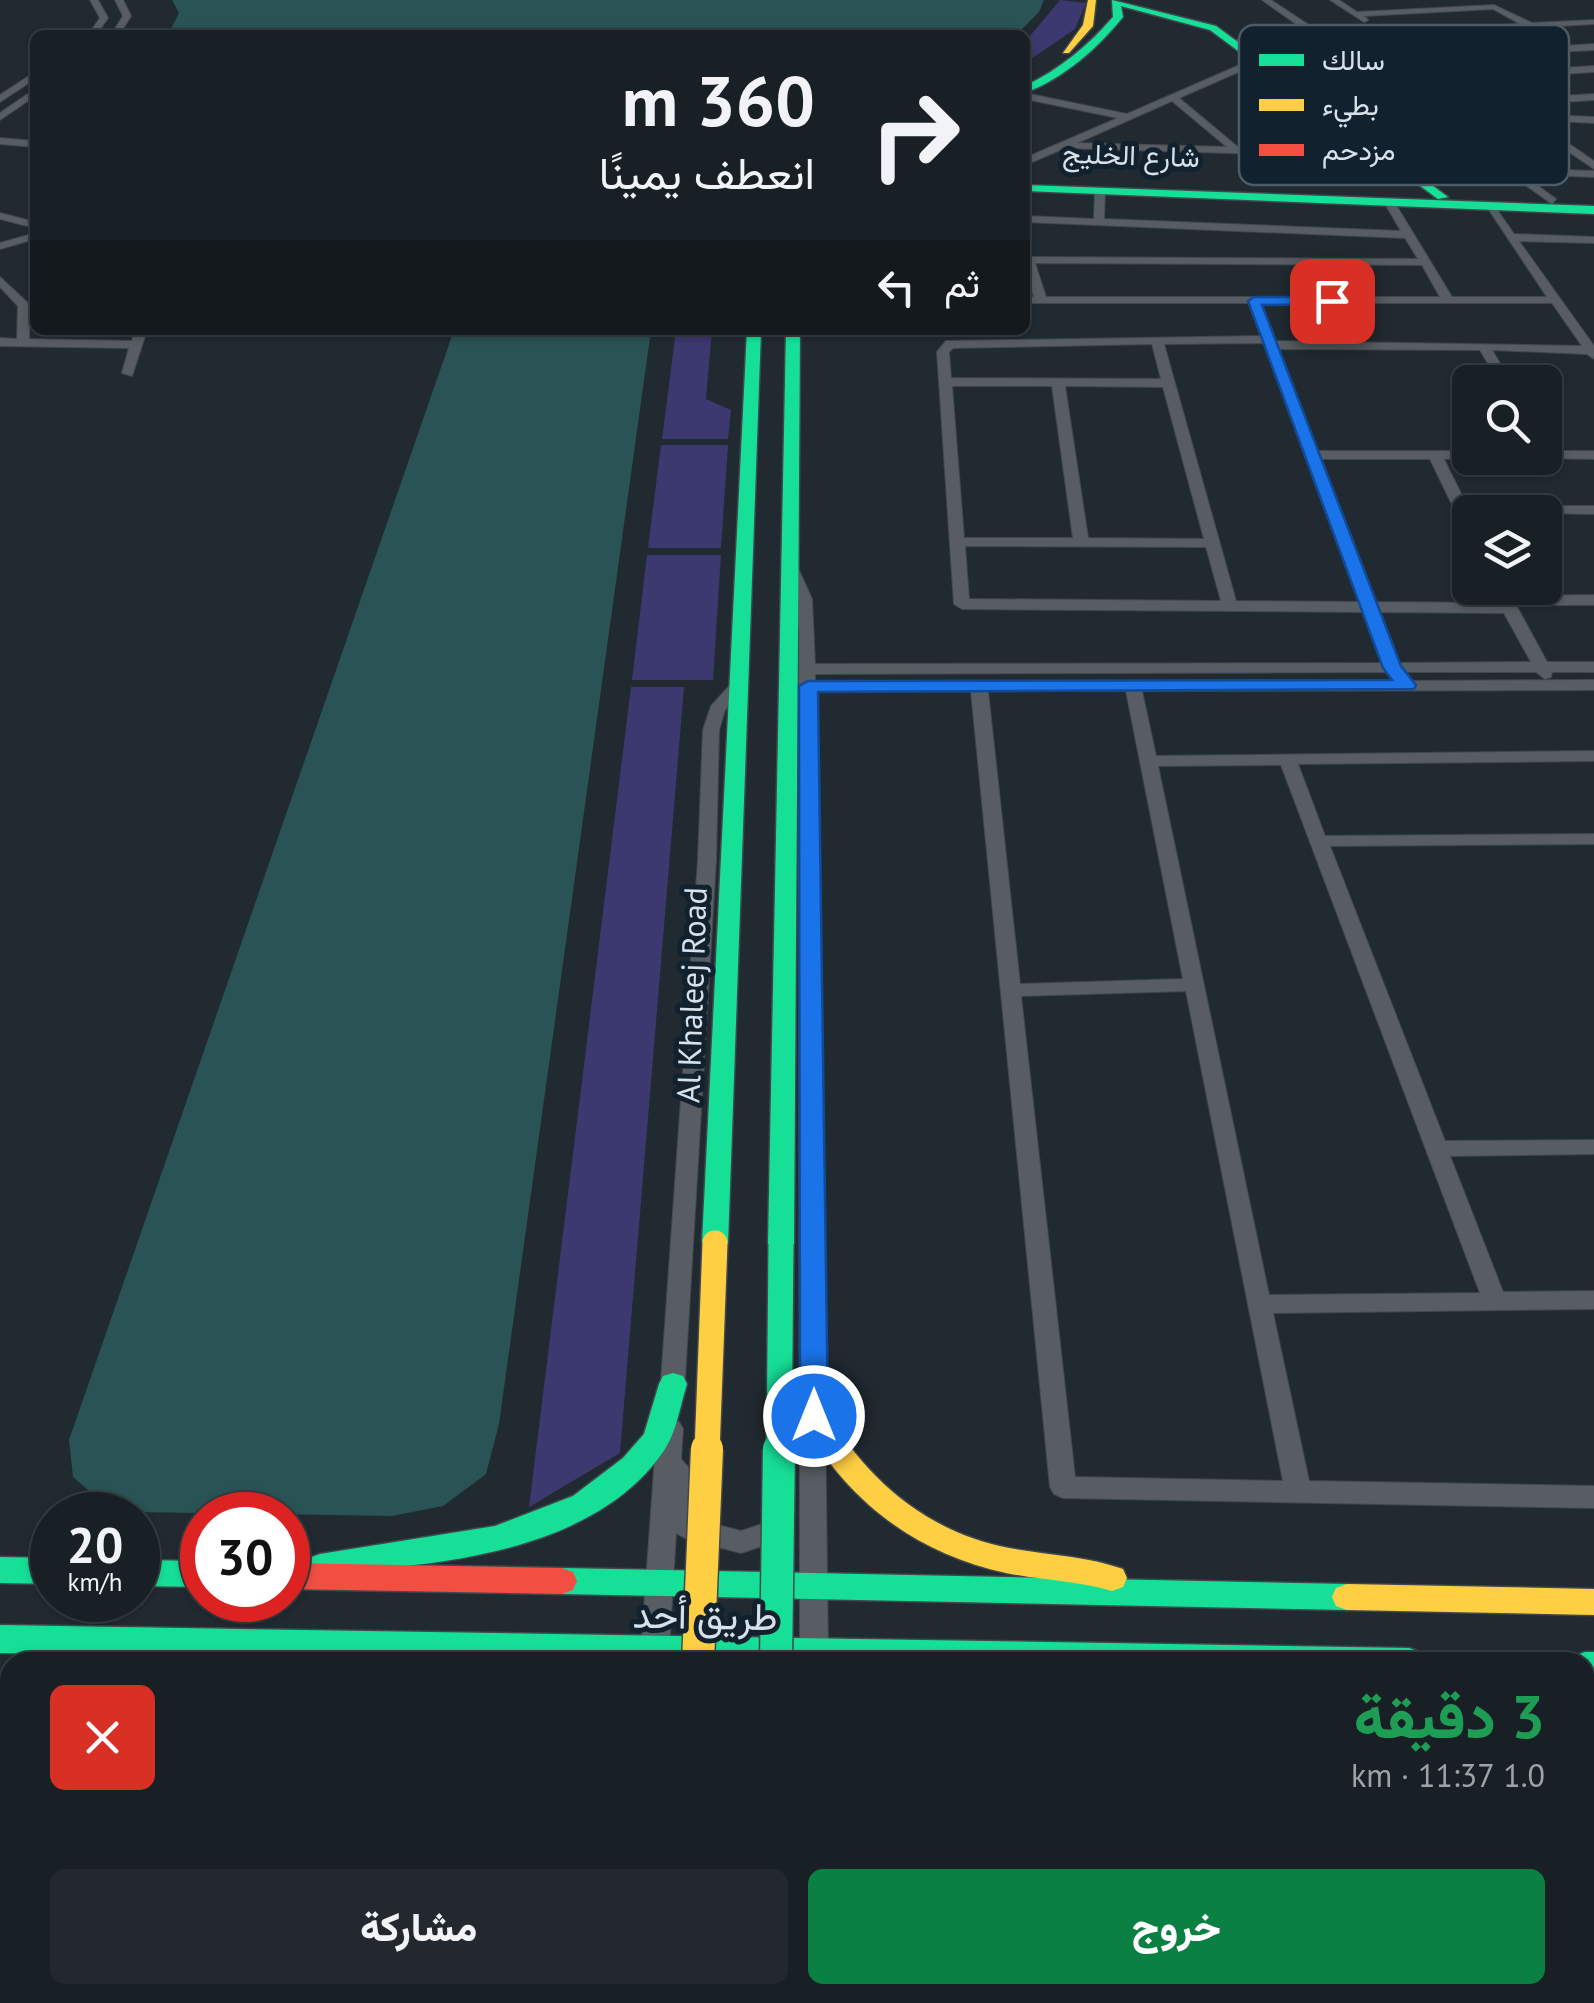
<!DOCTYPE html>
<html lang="ar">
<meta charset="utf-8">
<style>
:root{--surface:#192025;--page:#22282d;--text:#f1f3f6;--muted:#9fa3a7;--line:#373e42;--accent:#0b8043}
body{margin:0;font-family:"PT Sans",Vazirmatn,sans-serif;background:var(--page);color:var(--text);direction:rtl;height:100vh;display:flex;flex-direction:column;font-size:38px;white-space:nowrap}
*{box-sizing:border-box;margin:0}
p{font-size:32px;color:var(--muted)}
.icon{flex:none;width:55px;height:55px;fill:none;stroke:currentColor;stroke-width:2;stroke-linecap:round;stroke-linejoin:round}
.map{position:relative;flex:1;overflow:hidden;direction:ltr}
.details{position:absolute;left:0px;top:1652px;width:1595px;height:352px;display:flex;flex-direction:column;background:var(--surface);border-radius:30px 30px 0 0;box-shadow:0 2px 8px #0004,0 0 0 2px var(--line);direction:rtl}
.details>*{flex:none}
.hud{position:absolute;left:30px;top:30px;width:1000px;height:305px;border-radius:15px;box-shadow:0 2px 8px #0004,0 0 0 2px var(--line);direction:rtl;background:#192025;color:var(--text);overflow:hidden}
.buttons{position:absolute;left:1452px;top:365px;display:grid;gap:20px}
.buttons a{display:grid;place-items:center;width:110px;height:110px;border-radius:15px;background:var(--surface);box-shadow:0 2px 8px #0004,0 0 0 2px var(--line);font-size:50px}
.speed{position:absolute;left:30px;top:1492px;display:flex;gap:20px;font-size:50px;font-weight:700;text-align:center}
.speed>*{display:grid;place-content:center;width:130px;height:130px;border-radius:50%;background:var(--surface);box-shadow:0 2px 8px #0004,0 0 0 2px var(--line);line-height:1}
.speed small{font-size:25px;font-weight:400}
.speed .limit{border:15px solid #d22;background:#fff;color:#111}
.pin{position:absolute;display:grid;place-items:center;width:85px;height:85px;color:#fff;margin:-42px;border-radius:20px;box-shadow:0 5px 15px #0006}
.me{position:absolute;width:110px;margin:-55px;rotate:0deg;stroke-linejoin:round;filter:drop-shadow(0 0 8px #0008)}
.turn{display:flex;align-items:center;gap:35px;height:210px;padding:0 50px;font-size:45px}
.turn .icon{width:130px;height:130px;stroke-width:2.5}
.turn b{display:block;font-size:70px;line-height:85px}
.then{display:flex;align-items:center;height:95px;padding:0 50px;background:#0003;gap:20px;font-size:38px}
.round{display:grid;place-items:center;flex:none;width:105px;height:105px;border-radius:15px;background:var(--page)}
.headline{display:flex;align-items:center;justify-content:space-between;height:170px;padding:0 50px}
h1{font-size:60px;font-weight:800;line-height:75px;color:#1e9e55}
.button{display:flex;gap:20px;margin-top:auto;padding:20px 50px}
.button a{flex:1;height:115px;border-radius:15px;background:var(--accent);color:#fff;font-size:40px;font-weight:800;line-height:115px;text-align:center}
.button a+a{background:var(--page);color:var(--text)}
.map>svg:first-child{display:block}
.green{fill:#3c3870}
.water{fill:#295354}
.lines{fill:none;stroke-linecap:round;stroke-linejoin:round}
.street-casing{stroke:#40484e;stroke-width:2}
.fast-casing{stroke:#40484e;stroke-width:3}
.slow-casing{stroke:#40484e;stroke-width:3}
.jam-casing{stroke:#40484e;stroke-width:3}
.street{fill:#575d62;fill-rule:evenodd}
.fast{fill:#16e098;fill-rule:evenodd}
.slow{fill:#ffcf43;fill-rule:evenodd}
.jam{fill:#f24e42;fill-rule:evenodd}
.fast-bridge-far1-casing{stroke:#40484e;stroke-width:28;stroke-linecap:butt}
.fast-bridge-casing{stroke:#40484e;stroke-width:35;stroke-linecap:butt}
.slow-bridge-far1-casing{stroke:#40484e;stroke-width:28;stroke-linecap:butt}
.slow-bridge-casing{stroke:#40484e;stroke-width:35;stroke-linecap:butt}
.fast-bridge-far1{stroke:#16e098;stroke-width:25}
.fast-bridge{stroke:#16e098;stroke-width:32}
.slow-bridge-far1{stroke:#ffcf43;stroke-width:25}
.slow-bridge{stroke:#ffcf43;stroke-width:32}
.route{fill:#1a73e8;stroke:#114b97;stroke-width:2.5}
.labels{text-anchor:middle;stroke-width:10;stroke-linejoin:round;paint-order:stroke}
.far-street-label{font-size:28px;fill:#d7e1e9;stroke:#11212d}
.street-label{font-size:32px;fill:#d7e1e9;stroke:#11212d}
.near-street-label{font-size:38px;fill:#d7e1e9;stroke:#11212d}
.key{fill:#11212d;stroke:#4c5b65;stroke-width:2.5}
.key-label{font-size:28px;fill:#d7e1e9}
</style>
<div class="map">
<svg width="1594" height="2003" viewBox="0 0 1594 2003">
<rect width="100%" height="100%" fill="#212a31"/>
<g class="green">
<polygon points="1060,0 1086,3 1075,29 1025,63 1025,42"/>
<polygon points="676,330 712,330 706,399 731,410 728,439 662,439"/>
<polygon points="661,445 728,445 721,548 648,548"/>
<polygon points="647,555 721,555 713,680 632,680"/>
<polygon points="631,687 684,687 620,1453 529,1507"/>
</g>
<g class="water">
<polygon points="172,0 1044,0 1039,12 1016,35 168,35 179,13"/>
<polygon points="454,330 651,330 499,1424 486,1474 443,1506 392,1516 134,1512 100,1500 73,1477 69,1440"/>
<polygon points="10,1731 10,1995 420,1995 419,2003 0,2003 0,1740"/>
</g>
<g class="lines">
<defs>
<g id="street">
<polygon points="90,0 98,0 108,18 96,35 88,35 100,18"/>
<polygon points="115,0 123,0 131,16 119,35 111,35 123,16"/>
<polygon points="1262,0 1271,0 1324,35 1520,24 1493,9 1364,16 1368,20 1364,22 1330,0 1339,0 1357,12 1494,5 1532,23 1594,20 1594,24 1233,45 1236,40 1313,36"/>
<polygon points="1594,44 1594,50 1365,62 1389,79 1594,66 1594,72 1395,84 1423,104 1594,94 1594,100 1511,105 1525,114 1594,117 1594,123 1534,120 1594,161 1594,169 1500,105 1431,109 1513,168 1594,171 1594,177 1522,174 1556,199 1552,204 1354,63 1267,68 1263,65"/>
<path d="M 1249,61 L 1252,66 L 1179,98 L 1239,148 L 1366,152 L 1369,157 L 1065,148 L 1025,165 L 1025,158 L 1118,118 L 1025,99 L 1025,93 L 1127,114 ZM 1172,101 L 1227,147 L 1077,143 Z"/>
<polygon points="35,72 35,79 0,102 0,95"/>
<polygon points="35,89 35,96 0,120 0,113"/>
<polygon points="0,138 35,141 35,147 0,144"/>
<path d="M 1100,188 L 1105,191 L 1104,219 L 1401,231 L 1384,202 L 1393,200 L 1452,297 L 1547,297 L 1485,204 L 1493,204 L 1514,234 L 1594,237 L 1594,243 L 1519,241 L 1594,346 L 1594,359 L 1587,354 L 1492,350 L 1511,382 L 1499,382 L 1480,350 L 1278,349 L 1317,451 L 1470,451 L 1470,458 L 1475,458 L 1444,459 L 1467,506 L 1594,506 L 1594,514 L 1470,512 L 1470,531 L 1463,527 L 1430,459 L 1320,459 L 1375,602 L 1499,603 L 1492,588 L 1506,588 L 1511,596 L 1594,595 L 1594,605 L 1516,605 L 1547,662 L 1594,662 L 1594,672 L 1552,672 L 1551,677 L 1545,679 L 1536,672 L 1405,672 L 1408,676 L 1401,681 L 1594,680 L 1594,690 L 1142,691 L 1156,756 L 1594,751 L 1594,761 L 1298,764 L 1325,836 L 1594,834 L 1594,844 L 1330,846 L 1445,1141 L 1594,1140 L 1594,1154 L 1450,1156 L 1503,1292 L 1594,1291 L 1594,1309 L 1273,1313 L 1309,1481 L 1594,1486 L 1594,1508 L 1063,1498 L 1054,1494 L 1050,1487 L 971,691 L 816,692 L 828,1653 L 824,1662 L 807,1662 L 800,1653 L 799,633 L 796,599 L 785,569 L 792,565 L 797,566 L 812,599 L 815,664 L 1382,663 L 1363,612 L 962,609 L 954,604 L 937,352 L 946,341 L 1261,336 L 1249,303 L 1025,303 L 1025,297 L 1034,297 L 1025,268 L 1025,257 L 1418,259 L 1405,238 L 1025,222 L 1025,216 L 1094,219 L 1095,191 ZM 1035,263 L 1422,265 L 1440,297 L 1046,297 ZM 1261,303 L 1552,303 L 1582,346 L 1275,341 ZM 1264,343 L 1360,602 L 1236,601 L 1164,344 ZM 1152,344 L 1161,379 L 951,378 L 949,352 L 953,348 ZM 952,386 L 1052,386 L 1073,538 L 964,538 ZM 1065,386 L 1163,387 L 1204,539 L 1088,538 ZM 965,546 L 1206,547 L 1221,601 L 969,599 ZM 1378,612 L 1504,613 L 1531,662 L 1398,663 ZM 1387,672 L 1399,681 L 815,682 L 815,674 ZM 988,691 L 1126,691 L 1183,979 L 1020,984 ZM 1281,765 L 1480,1293 L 1269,1295 L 1158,766 ZM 1186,991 L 1283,1481 L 1075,1477 L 1021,996 Z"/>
<polygon points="0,213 35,222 35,228 0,219"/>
<polygon points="35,233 35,239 0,249 0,243"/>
<polygon points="0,277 30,305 29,339 132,341 135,330 147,330 132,376 122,373 129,348 0,346 0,338 17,339 18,306 0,287"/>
<polygon points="1545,451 1594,451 1594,459 1540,458 1545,458"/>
<polygon points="737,682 745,687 725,710 719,730 716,860 684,1395 681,1402 672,1405 663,1402 660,1395 698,860 703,730 711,706 731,684"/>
<polygon points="670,1419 679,1422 683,1429 681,1459 688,1467 699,1520 741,1531 777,1519 786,1522 790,1530 786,1538 741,1553 687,1539 676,1533 669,1650 665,1659 655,1662 645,1659 641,1650 657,1429 661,1422"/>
</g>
<g id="fast">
<path d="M 1112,0 L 1216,26 L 1448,197 L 1438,199 L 1210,30 L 1121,6 L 1123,17 C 1097,49 1064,78 1025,93 L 1025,86 C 1060,69 1088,46 1113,17 Z"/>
<polygon points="1025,185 1594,206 1594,214 1025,191"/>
<polygon points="747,330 761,330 728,1243 724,1250 706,1250 702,1243"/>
<polygon points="786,330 800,330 794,1244 790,1251 772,1251 768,1244"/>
<path d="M 673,1373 L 683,1376 L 687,1384 C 680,1406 677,1430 665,1449 C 607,1537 481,1560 384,1568 C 362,1570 330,1583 309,1576 L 305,1567 L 309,1558 L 320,1554 L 495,1526 L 573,1496 L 623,1458 L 644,1434 L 659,1384 L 663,1376 Z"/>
<polygon points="0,1557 52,1558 52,1584 0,1583"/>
<polygon points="138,1560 202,1561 202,1587 138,1586"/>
<polygon points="562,1568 1347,1584 1358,1588 1362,1597 1358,1606 1347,1610 562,1594 551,1590 547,1581 551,1572"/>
<polygon points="0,1625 1409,1648 1420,1652 1425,1662 602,1662 0,1653"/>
<polygon points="1585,1652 1594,1652 1594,1680 1585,1680 1585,1662 1571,1662 1574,1656"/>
<rect x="613" y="1995" width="36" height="8"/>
<rect x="667" y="1995" width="36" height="8"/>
<rect x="755" y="1995" width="36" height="8"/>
</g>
<g id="slow">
<polygon points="1088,0 1096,0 1093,26 1069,53 1063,53 1083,25"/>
<path d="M 814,1405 L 824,1408 C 866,1479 926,1532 1009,1548 C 1047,1555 1086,1556 1123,1569 L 1127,1578 L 1123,1587 L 1112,1591 C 1077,1581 1041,1580 1006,1573 C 914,1553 844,1499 800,1416 L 804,1408 Z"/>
<polygon points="1347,1584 1594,1589 1594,1615 1347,1610 1336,1606 1332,1597 1336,1588"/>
<rect x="799" y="1995" width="36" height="8"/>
</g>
<polygon id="jam" points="288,1563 562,1568 573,1572 577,1581 573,1590 562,1594 288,1589"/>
</defs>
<use href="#street" class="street-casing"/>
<use href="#fast" class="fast-casing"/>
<use href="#slow" class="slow-casing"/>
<use href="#jam" class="jam-casing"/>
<use href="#street" class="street"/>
<use href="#fast" class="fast"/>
<use href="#slow" class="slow"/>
<use href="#jam" class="jam"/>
<defs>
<polyline id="fast-bridge-far1" points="779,1452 781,1244"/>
<polyline id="fast-bridge" points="776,1662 779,1449"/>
<polyline id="slow-bridge-far1" points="707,1452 715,1243"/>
<polyline id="slow-bridge" points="698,1662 707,1449"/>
</defs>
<use href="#fast-bridge-far1" class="fast-bridge-far1-casing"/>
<use href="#fast-bridge" class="fast-bridge-casing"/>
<use href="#slow-bridge-far1" class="slow-bridge-far1-casing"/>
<use href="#slow-bridge" class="slow-bridge-casing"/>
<use href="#fast-bridge-far1" class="fast-bridge-far1"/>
<use href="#fast-bridge" class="fast-bridge"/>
<use href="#slow-bridge-far1" class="slow-bridge-far1"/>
<use href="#slow-bridge" class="slow-bridge"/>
</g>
<polygon class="route" points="1332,297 1336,304 1262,305 1401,666 1416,685 1414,689 818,692 828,1416 824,1424 804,1424 800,1416 799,686 808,681 1392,680 1383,668 1248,301 1254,297"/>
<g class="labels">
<g class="far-street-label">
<text transform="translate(1131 155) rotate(2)" y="10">شارع الخليج</text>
</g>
<g class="street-label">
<text transform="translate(692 995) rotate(-88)" y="11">Al Khaleej Road</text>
</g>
<g class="near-street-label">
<text transform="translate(705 1616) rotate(1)" y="13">طريق أحد</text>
</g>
</g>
<rect x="1239" y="25" width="330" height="160" rx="15" class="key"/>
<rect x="1259" y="54" width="45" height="12" fill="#16e098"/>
<rect x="1259" y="99" width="45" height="12" fill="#ffcf43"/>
<rect x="1259" y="144" width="45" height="12" fill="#f24e42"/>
<g class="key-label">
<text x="1322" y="70">سالك</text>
<text x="1322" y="115">بطيء</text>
<text x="1322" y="160">مزدحم</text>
</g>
</svg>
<div class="buttons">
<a><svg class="icon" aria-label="search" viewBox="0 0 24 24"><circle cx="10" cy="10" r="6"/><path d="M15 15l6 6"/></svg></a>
<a><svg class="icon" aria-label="layers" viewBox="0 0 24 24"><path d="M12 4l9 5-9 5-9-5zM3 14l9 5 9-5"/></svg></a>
</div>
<div class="speed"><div>20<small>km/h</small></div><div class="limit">30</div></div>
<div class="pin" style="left:1332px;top:301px;background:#d93025"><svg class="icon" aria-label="arrive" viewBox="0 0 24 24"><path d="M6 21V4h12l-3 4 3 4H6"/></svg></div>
<svg class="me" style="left:814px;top:1416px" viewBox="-20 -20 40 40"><circle r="17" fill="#1a73e8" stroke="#fff" stroke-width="3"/><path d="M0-11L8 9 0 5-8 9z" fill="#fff"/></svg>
<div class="hud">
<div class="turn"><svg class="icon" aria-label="right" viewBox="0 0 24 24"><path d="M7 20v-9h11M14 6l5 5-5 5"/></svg><div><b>360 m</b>انعطف يمينًا</div></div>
<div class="then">ثم<svg class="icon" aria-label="left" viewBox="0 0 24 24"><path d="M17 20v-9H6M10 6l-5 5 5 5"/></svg></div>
</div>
<section class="details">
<div class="headline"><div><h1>3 دقيقة</h1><p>1.0 km · 11:37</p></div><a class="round" style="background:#d93025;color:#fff"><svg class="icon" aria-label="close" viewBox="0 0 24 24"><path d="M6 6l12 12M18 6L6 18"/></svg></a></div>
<div class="button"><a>خروج</a><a>مشاركة</a></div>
</section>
</div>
